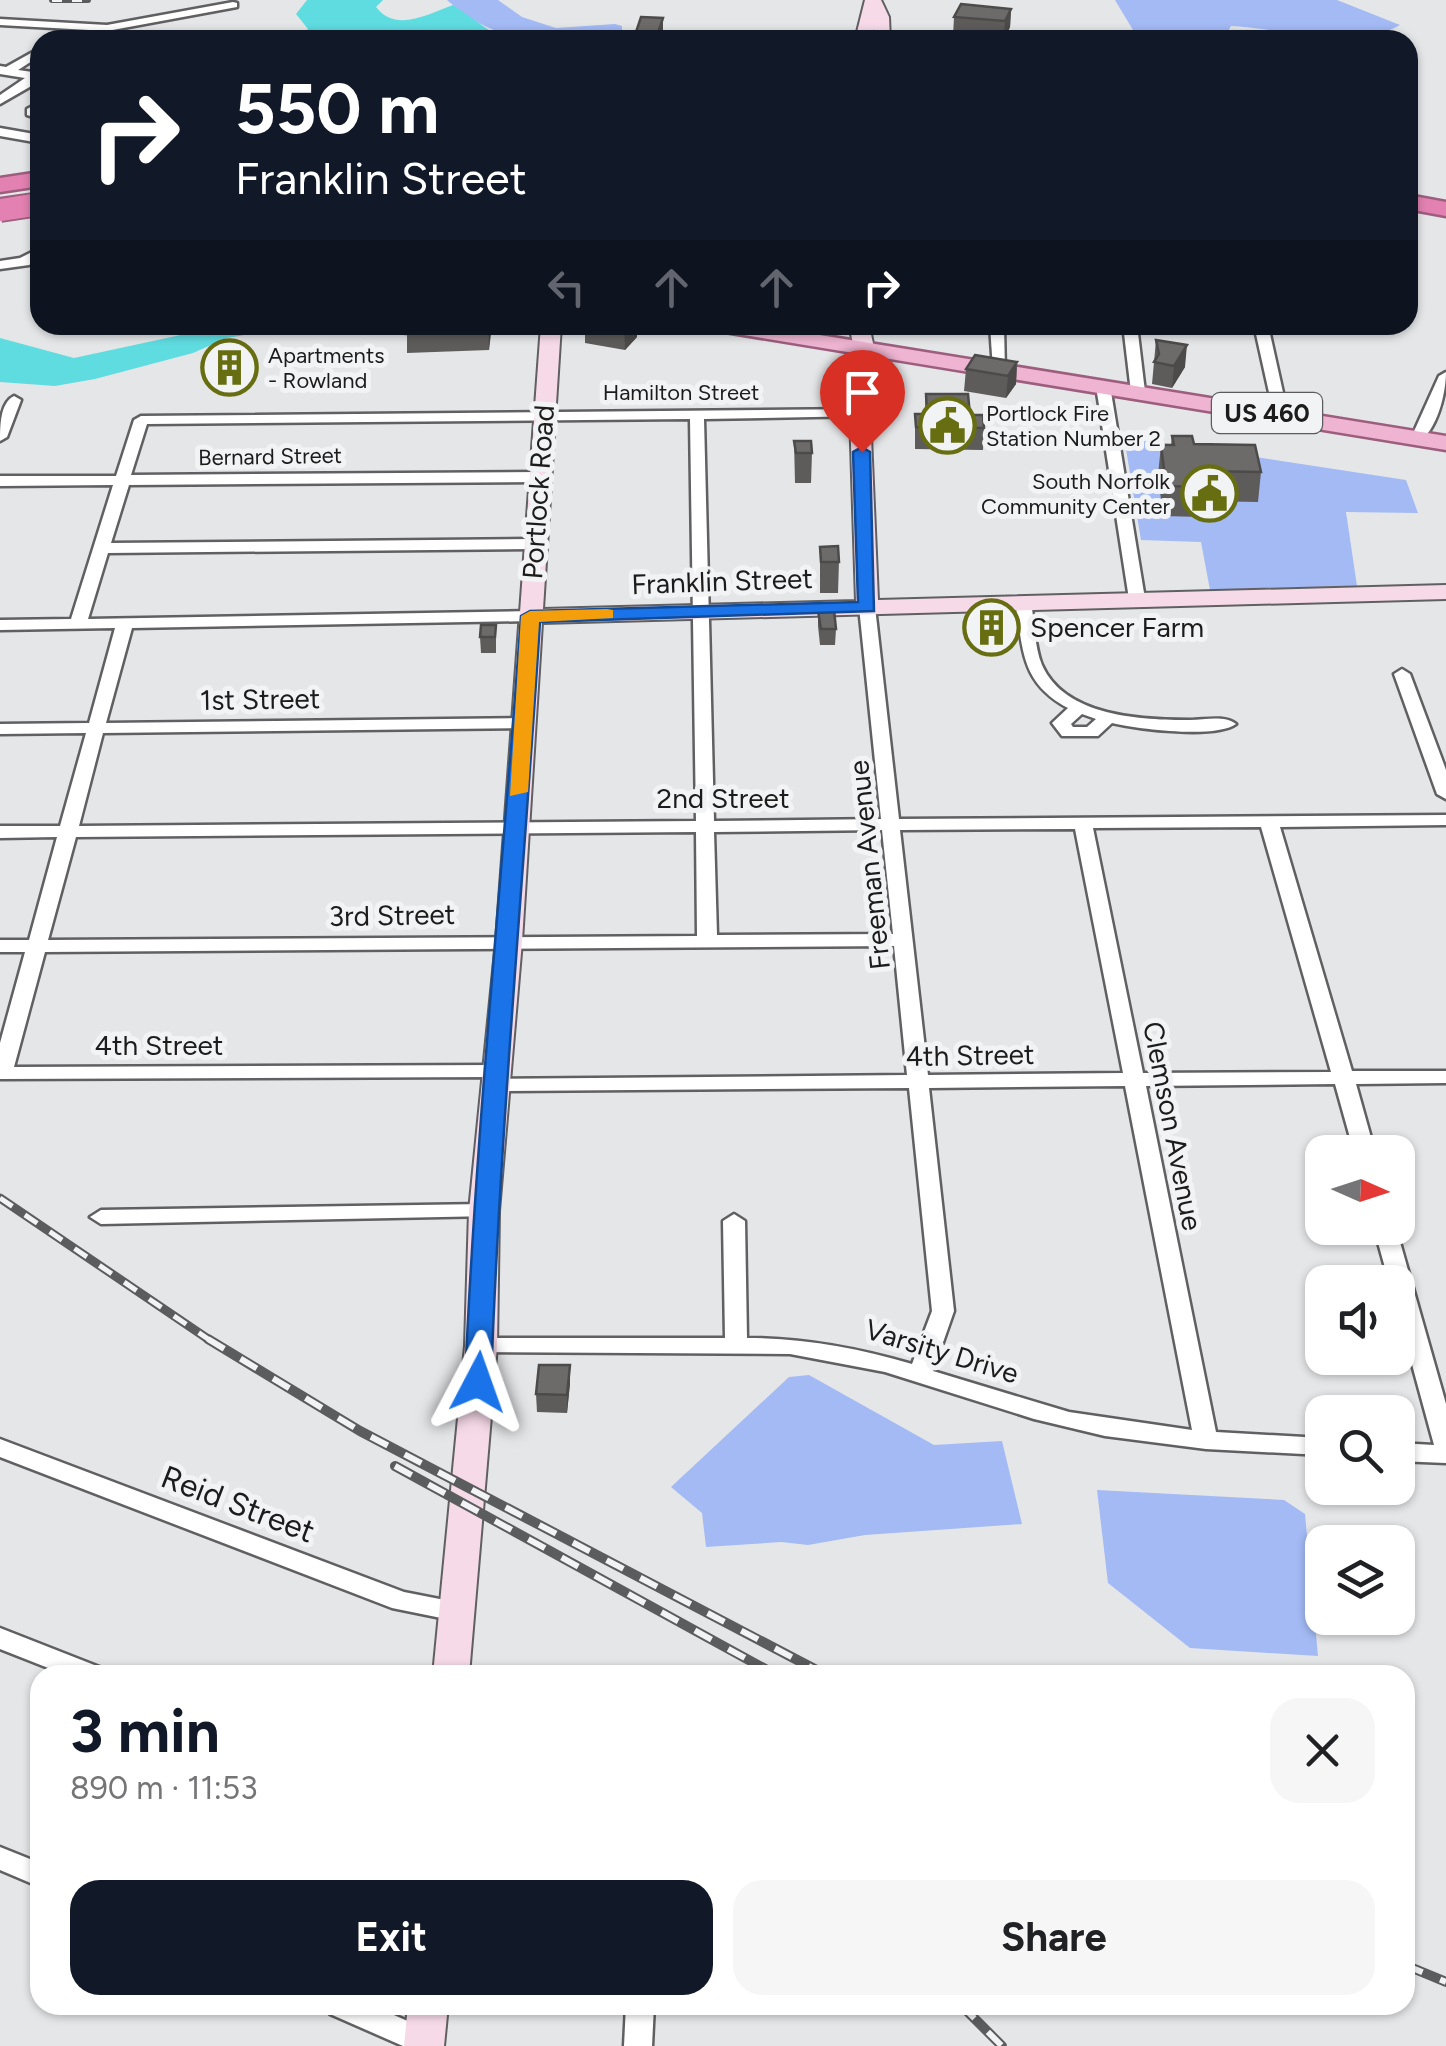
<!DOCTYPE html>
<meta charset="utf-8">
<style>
:root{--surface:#fff;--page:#f6f6f6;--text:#202124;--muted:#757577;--accent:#111827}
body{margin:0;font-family:Figtree,sans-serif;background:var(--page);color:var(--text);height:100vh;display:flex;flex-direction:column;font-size:38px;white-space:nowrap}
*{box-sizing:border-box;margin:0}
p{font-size:32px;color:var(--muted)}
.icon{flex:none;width:55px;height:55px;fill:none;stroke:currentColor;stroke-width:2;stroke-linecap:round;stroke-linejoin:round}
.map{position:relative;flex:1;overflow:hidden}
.sheet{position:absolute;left:30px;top:1665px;width:1385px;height:350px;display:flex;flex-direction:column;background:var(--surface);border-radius:30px;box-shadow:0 2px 8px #0004}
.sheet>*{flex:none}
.banner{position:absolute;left:30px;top:30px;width:1388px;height:305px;border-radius:30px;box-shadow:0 2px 8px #0004;background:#111827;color:#fff;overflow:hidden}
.needle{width:65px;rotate:93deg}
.buttons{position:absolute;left:1305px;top:1135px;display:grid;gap:20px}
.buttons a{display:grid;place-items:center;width:110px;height:110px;border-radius:20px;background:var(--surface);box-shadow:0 2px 8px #0004;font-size:50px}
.pin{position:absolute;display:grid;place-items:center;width:85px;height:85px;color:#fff;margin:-102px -42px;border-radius:50% 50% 50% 0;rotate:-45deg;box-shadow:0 0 10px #0007}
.pin .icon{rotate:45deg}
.me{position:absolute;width:110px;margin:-55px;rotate:4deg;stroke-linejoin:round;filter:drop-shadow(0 0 8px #0008)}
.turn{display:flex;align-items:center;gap:35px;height:210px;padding:0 40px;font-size:45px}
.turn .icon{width:130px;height:130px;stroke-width:2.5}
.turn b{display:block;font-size:70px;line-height:85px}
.lanes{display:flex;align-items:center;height:95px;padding:0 40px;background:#0003;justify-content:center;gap:50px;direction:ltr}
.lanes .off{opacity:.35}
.round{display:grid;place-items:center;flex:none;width:105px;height:105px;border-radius:30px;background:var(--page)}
.headline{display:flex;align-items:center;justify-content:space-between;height:170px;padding:0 40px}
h1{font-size:60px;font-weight:700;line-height:75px;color:var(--accent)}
.cta{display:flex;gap:20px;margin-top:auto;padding:20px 40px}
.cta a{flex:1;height:115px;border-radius:30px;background:var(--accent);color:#fff;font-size:40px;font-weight:700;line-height:115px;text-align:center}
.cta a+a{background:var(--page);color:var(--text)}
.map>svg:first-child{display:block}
.green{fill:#a3baf5}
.water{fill:#5fdce0}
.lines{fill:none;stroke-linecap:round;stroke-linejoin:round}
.street-casing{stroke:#606062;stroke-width:5}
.secondary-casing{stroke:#606062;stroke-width:4}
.primary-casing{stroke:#9d5e7e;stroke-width:5}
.highway-casing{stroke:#9d5e7e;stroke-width:5}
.street{fill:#fff;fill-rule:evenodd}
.secondary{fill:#f7dae8;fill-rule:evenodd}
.primary{fill:#eeb4d1;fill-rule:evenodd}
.highway{fill:#e382b2;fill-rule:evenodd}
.rail-far2-casing{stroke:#5b5c5d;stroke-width:6}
.rail-far1-casing{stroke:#5b5c5d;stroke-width:9}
.rail-casing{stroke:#5b5c5d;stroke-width:10}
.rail-far2{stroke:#f2f3f5;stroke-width:4;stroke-dasharray:10;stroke-linecap:butt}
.rail-far1{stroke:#f2f3f5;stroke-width:5;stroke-dasharray:15;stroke-linecap:butt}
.rail{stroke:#f2f3f5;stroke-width:6;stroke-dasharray:19;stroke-linecap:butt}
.highway-bridge-casing{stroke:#9d5e7e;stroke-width:26;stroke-linecap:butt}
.highway-bridge{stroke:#e382b2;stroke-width:22}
.wall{fill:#5e5c5b}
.shaded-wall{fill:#4c4b4a}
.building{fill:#6d6b6a;stroke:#4c4b4a;stroke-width:2.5}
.route{fill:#1a73e8;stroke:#114b97;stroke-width:2.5}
.slow{fill:#f59e0b}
.labels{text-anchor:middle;stroke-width:10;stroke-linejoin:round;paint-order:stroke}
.far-poi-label{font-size:22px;fill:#1c1c1d;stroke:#f2f3f5;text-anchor:start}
.far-street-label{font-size:22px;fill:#1c1c1d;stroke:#f2f3f5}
.shield{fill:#f2f3f5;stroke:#5c5c5e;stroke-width:2.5}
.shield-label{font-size:25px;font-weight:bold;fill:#1c1c1d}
.street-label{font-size:28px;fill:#1c1c1d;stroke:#f2f3f5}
.poi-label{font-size:28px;fill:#1c1c1d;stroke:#f2f3f5;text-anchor:start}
.near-street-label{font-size:32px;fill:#1c1c1d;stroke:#f2f3f5}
</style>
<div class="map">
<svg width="1446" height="2046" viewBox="0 0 1446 2046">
<rect width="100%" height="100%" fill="#e5e6e8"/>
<g class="green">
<path d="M 447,0 L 498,0 L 522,17 L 556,28 L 615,24 L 622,26 L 622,33 L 614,40 C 545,40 502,49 447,0 Z"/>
<path d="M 1115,0 L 1337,0 L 1400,25 C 1364,48 1273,28 1231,26 L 1227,33 L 1235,40 L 1139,40 Z"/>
<polygon points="1124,437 1406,480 1418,513 1346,512 1357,586 1210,590 1201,542 1141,540"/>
<polygon points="809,1375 934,1445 1002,1441 1022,1524 865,1535 808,1545 781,1542 706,1547 702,1513 671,1487 789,1377"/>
<polygon points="1097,1490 1284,1500 1305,1514 1318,1656 1190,1648 1108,1583"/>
</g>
<g class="water">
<path d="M 307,0 L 383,0 L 376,7 C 396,33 428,14 453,5 L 496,35 L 529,40 L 294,40 L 308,29 L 296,14 Z"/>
<polygon points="227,325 301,325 227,338 193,353 95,379 55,386 0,382 0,338 74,358"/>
</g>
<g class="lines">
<defs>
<g id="street">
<polygon points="233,2 237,3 237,7 107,31 0,25 0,19 107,25"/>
<polygon points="746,37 815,37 821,40 740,40"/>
<polygon points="40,48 40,56 18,70 40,73 40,81 0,104 0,95 25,78 0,74 0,66 6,67"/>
<polygon points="40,102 40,119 27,115 27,109"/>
<polygon points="0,128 40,135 40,143 0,136"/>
<polygon points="40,248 40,258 29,265 0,269 0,261 20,258"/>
<polygon points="990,325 1004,325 1005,373 993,370"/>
<polygon points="1123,325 1137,325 1145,392 1138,396 1131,392"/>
<polygon points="1254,325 1268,325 1288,415 1286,418 1276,418 1274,415"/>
<path d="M 1446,372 C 1446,393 1437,431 1418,442 L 1413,441 L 1411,438 L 1439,376 Z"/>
<polygon points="1103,382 1110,386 1145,599 1137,604 1129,599 1096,386"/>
<path d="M 14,396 L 21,400 L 7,437 L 0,441 C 0,426 0,403 14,396 Z"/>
<path d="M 860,409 L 865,410 L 865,416 L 704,419 L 714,821 L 881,819 L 859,607 L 867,602 L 875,607 L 899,819 L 1446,815 L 1446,825 L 1280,827 L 1352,1071 L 1446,1071 L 1446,1083 L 1356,1084 L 1375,1152 L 1354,1152 L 1335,1084 L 1146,1086 L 1216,1432 L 1322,1438 L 1322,1455 L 1206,1449 L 1105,1436 L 1034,1419 L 885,1372 L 790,1354 L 473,1352 L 470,1346 L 473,1340 L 481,1338 L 725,1338 L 723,1221 L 734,1214 L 745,1221 L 747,1338 C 805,1338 857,1348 912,1364 L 932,1311 L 909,1088 L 495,1091 L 485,1085 L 495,1079 L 907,1075 L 894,946 L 45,952 L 14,1067 L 495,1065 L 505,1071 L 495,1077 L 0,1079 L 0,1043 L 25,952 L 0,952 L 0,940 L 29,940 L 57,837 L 0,838 L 0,826 L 60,826 L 86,733 L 0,734 L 0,724 L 89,723 L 115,628 L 0,630 L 0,620 L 71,619 L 113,485 L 0,486 L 0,476 L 116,476 L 134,420 L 141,416 ZM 690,419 L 696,821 L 79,826 L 103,733 L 521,728 L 530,723 L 521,718 L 106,723 L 132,628 L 531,621 L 539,616 L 531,611 L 88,619 L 108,553 L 533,549 L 541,544 L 533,539 L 111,543 L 129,485 L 540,482 L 548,477 L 540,472 L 131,475 L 147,424 ZM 1261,827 L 1331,1072 L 1143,1073 L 1093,828 ZM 1075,829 L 1123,1073 L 928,1075 L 900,830 ZM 882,830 L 893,934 L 717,935 L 714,832 ZM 696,832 L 697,936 L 48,940 L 76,837 ZM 1125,1086 L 1192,1430 L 1069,1412 L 933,1371 L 954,1311 L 929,1088 Z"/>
<path d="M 1023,598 L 1031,603 C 1035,623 1034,646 1042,665 C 1065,717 1142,720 1190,720 C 1205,720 1224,715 1236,724 C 1215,739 1138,729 1112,723 L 1098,736 L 1062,736 L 1052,723 L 1068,708 C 1020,682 1024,650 1015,603 ZM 1082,714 L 1096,719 L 1087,727 L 1073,727 L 1071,724 Z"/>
<polygon points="1402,669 1410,674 1446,770 1446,799 1437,794 1394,674"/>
<polygon points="484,1204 492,1206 495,1211 492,1216 101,1224 90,1217 101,1210"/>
<polygon points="1374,1228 1396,1228 1446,1404 1446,1463 1398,1461 1398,1443 1434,1445 1398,1313 1398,1282 1389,1282"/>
<polygon points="0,1439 404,1592 465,1604 469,1611 465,1618 456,1621 392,1608 0,1457"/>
<polygon points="0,1628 102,1668 106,1675 66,1675 0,1649"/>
<polygon points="0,1847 40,1863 40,1887 0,1870"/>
<polygon points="326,2005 371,2005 435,2033 439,2042 438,2046 403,2046 330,2014"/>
<polygon points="626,2005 654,2005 652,2046 624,2046"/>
</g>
<g id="secondary">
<polygon points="865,0 881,0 889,17 890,40 874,40 874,29 871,40 855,40"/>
<polygon points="541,325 561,325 543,609 856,601 850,413 854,348 849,325 869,325 874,348 870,413 878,600 1446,585 1446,599 542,623 522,941 499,1211 497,1346 469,1675 433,1675 465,1346 469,1211 496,941"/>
<polygon points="408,2005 448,2005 444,2046 404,2046"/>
</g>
<polygon id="primary" points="709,325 758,325 1446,436 1446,450 719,331"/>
<g id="highway">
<polygon points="40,172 40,186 0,192 0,178"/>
<polygon points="1408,195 1446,202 1446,216 1408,209"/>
</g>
</defs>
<use href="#street" class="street-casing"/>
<use href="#secondary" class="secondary-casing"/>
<use href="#primary" class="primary-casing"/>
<use href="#highway" class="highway-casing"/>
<use href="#street" class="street"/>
<use href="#secondary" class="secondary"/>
<use href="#primary" class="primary"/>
<use href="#highway" class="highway"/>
<defs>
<polyline id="rail-far2" points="52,0 88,0"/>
<polyline id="rail-far1" points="0,1198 211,1341"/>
<g id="rail">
<polyline points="208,1339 360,1431 826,1675"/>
<polyline points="395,1466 776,1675"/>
<polyline points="1405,1965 1446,1982"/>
<polyline points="961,2005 1002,2046"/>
</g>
</defs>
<use href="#rail-far2" class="rail-far2-casing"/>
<use href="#rail-far1" class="rail-far1-casing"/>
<use href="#rail" class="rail-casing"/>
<use href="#rail-far2" class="rail-far2"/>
<use href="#rail-far1" class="rail-far1"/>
<use href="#rail" class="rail"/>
<defs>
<polyline id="highway-bridge" points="0,210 40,204"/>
</defs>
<use href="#highway-bridge" class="highway-bridge-casing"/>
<use href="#highway-bridge" class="highway-bridge"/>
</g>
<g class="wall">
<polygon points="1011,9 1010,27 1004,40 953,36 954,17"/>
<polygon points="663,18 662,40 635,40 635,35"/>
<polygon points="407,325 490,325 489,350 407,353"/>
<polygon points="585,325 637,325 637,337 625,350 585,343"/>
<polygon points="954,325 986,325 986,328"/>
<polygon points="1156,340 1185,367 1172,388 1152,384"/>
<polygon points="1017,362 1016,384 1006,398 964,391 966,369"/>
<polygon points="926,394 970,415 984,428 983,450 915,449 915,414 925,414"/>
<polygon points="1172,436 1261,472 1258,502 1203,501 1201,517 1163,516 1158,475 1161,445 1171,445"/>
<polygon points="794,441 812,453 811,483 795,483"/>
<polygon points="820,547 839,562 838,593 820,593"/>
<polygon points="983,603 999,619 998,635 983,635"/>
<polygon points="818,611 836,629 835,645 820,645 818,626"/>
<polygon points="496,625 496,653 481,653 480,637"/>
<polygon points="570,1365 570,1383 567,1413 537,1412 536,1394"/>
</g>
<g class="shaded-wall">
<polygon points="1011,9 1010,27 1004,40 1005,21"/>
<polygon points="663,18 663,36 662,40 657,40"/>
<polygon points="488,325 490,325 491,334 489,350"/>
<polygon points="624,325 637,325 637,337 625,350"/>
<polygon points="1187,345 1185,367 1172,388 1174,366"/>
<polygon points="1017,362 1016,384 1006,398 1008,376"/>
<polygon points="570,1365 570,1383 567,1413 567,1395"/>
</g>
<g class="building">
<polygon points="961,4 1011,9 1005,21 954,17"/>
<polygon points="641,17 663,18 657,36 635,35"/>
<polygon points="407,325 488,325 488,330 406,334"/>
<polygon points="1156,340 1187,345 1174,366 1154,362 1159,354"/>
<polygon points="975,355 1017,362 1008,376 966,369"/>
<polygon points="926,394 968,394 970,415 983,415 984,428 916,427 915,414 927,414"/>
<polygon points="1172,436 1192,436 1194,444 1255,445 1261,472 1201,471 1205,487 1166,486 1161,445 1174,445"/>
<polygon points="794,441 811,441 812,453 796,453"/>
<polygon points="838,546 839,562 821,562 820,547"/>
<polygon points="983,603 998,603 999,619 984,619"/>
<polygon points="834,610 836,629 821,629 818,611"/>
<polygon points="481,625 496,625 495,637 480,637"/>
<polygon points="539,1365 570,1365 567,1395 536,1394"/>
</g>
<path class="route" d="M 862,447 L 870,452 L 874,611 L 540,622 C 524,875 500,1128 491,1382 L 487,1388 L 468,1388 L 465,1382 C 476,1126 503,871 521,616 L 530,611 L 858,602 L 853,452 Z"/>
<polygon class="slow" points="607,609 613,610 613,618 539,622 528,792 510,796 521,616 530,611"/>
<defs>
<symbol id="building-ring" viewBox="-11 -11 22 22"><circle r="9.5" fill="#f2f3f5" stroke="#676d11" stroke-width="1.5"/><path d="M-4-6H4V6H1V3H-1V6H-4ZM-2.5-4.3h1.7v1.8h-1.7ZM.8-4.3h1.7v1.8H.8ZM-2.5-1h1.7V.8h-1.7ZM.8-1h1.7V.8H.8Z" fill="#676d11"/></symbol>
<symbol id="civic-ring" viewBox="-11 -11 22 22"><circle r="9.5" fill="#f2f3f5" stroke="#676d11" stroke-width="1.5"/><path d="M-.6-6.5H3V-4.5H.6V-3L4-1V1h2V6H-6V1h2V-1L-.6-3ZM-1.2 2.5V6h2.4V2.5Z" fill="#676d11"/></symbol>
</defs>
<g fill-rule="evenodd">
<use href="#building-ring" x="198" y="336" width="63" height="63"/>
<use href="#civic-ring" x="916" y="394" width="63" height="63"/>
<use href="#civic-ring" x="1178" y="462" width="63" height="63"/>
<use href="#building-ring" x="960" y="596" width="63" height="63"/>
</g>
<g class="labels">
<g class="far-poi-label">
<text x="268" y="363">Apartments<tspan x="268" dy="25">- Rowland</tspan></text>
<text x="986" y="421">Portlock Fire<tspan x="986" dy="25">Station Number 2</tspan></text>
<text x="1170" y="489" text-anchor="end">South Norfolk<tspan x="1170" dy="25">Community Center</tspan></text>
</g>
<g class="far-street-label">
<text x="681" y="400">Hamilton Street</text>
<text transform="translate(270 456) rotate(-1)" y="8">Bernard Street</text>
</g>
<rect class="shield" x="1212" y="393" width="110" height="40" rx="8"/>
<g class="shield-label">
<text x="1267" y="422">US 460</text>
</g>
<g class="street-label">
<text transform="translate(538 492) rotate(-86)" y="10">Portlock Road</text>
<text transform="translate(722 581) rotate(-2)" y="10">Franklin Street</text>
<text transform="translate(260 699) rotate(-1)" y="10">1st Street</text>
<text x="723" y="808">2nd Street</text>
<text transform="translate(869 865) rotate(-96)" y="10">Freeman Avenue</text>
<text transform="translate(392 915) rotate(-1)" y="10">3rd Street</text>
<text x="159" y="1055">4th Street</text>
<text transform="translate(970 1055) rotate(-1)" y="10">4th Street</text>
<text transform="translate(1173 1126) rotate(79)" y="10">Clemson Avenue</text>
<text transform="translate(942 1351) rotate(17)" y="10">Varsity Drive</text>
</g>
<g class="poi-label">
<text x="1030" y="637">Spencer Farm</text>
</g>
<g class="near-street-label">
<text transform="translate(238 1504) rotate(21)" y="11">Reid Street</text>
</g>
</g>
</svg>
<div class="buttons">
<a><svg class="needle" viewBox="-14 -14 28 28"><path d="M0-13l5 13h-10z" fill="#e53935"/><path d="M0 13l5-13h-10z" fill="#757577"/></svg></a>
<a><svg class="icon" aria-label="sound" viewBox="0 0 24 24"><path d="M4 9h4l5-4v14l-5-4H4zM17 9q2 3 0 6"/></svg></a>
<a><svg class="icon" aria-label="search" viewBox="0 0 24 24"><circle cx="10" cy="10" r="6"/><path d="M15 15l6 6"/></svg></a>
<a><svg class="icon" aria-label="layers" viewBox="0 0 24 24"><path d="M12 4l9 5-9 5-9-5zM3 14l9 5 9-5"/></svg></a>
</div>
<div class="pin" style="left:862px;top:452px;background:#d93025"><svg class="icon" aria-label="arrive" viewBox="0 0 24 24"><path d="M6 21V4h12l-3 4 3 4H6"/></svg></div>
<svg class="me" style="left:478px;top:1382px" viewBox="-20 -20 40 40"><path d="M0-17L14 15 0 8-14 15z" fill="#1a73e8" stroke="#fff" stroke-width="4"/></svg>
<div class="banner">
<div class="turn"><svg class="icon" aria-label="right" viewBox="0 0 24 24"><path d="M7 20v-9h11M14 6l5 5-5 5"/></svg><div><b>550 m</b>Franklin Street</div></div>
<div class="lanes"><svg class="icon off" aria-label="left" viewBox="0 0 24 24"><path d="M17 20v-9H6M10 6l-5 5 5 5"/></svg><svg class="icon off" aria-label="ahead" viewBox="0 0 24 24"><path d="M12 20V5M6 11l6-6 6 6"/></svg><svg class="icon off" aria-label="ahead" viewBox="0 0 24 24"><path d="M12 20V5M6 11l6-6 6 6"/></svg><svg class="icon" aria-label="right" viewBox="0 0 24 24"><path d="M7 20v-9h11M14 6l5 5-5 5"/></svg></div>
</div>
<section class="sheet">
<div class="headline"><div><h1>3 min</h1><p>890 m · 11:53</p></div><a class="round"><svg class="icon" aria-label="close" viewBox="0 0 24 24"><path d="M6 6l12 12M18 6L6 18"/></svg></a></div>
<div class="cta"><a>Exit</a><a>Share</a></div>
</section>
</div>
